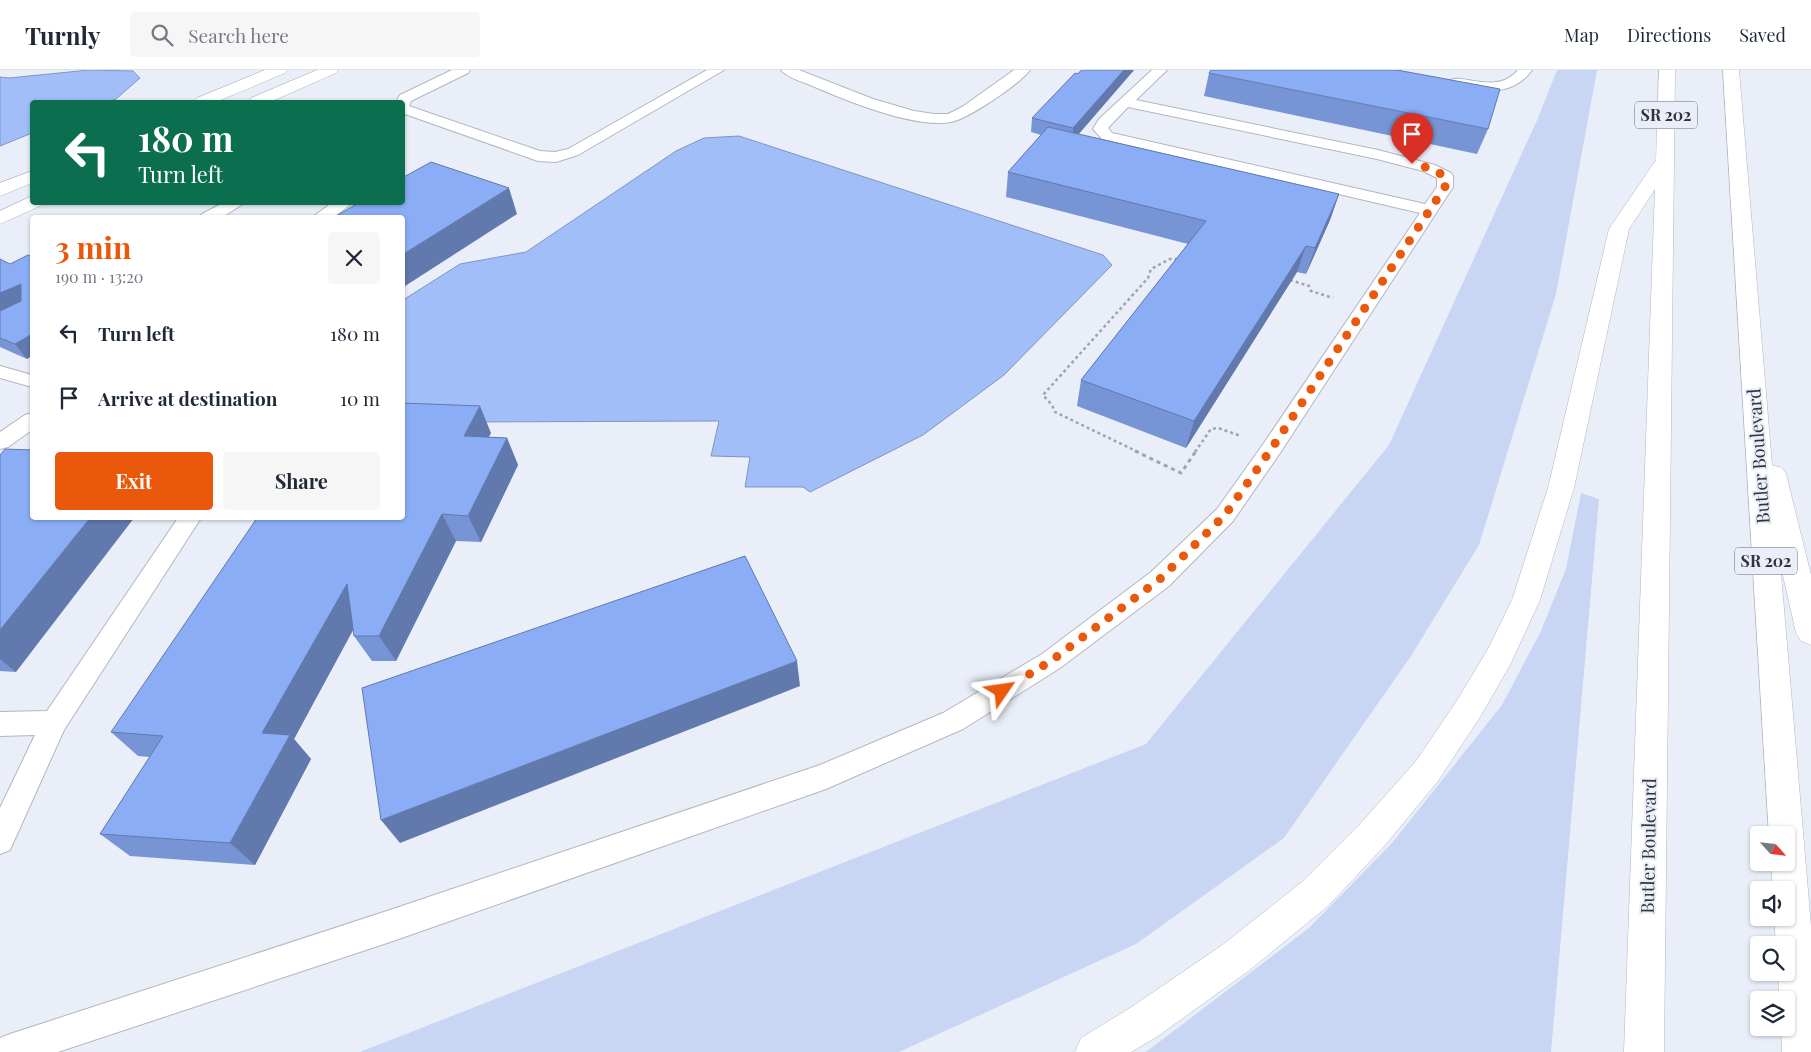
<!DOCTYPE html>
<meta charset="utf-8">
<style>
:root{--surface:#fff;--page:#f6f6f7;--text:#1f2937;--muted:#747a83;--line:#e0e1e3;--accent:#ea580c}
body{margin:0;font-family:"Playfair Display",serif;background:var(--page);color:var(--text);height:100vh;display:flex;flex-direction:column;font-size:19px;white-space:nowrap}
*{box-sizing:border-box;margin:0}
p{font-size:16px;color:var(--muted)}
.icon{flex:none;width:28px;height:28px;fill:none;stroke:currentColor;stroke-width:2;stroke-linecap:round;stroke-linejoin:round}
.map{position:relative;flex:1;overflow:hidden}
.details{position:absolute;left:30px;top:145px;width:375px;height:305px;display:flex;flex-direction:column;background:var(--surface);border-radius:5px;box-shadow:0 1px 4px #0004}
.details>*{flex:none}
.top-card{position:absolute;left:30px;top:30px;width:375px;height:105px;border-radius:5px;box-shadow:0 1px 4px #0004;background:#0b6e4f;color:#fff;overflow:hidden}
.needle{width:32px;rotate:117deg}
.tools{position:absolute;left:1750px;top:756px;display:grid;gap:10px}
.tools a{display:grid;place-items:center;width:45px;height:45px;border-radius:5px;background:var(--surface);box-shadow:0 1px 4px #0004;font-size:25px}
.pin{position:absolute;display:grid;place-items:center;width:42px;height:42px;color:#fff;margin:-51px -21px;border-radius:50% 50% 50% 0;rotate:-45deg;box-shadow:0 0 5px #0007}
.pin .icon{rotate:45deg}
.me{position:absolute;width:55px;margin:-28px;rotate:58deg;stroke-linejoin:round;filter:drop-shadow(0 0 4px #0008)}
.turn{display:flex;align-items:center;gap:18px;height:105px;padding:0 25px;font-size:22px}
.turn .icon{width:65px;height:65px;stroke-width:2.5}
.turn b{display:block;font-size:35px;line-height:42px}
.round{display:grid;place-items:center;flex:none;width:52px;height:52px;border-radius:5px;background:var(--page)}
.overview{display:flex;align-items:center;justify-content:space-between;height:85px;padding:0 25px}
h1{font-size:30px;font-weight:700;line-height:38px;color:var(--accent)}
.button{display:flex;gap:10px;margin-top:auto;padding:10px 25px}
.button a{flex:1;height:58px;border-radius:5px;background:var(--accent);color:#fff;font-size:20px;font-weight:700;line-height:58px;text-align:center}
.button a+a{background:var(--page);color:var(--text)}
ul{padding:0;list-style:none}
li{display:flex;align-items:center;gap:15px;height:65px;padding:0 25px}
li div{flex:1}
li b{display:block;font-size:19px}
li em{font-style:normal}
header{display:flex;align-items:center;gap:30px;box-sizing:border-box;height:70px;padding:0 25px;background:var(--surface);border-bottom:1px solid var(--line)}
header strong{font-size:24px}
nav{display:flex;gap:28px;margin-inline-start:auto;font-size:18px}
.search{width:350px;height:45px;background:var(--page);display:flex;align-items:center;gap:12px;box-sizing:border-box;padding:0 18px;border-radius:5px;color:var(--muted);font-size:19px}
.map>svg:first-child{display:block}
.green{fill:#c8d6f3}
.water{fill:#a1bef9;stroke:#8095bf}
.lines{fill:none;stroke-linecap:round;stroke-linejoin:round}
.lane-casing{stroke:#b1b6c1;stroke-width:2}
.secondary-casing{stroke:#b1b6c1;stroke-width:1}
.highway-casing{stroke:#b1b6c1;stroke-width:1}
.path-far1{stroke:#a0a4ac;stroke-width:2.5;stroke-dasharray:3 3;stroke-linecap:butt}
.path{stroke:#a0a4ac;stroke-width:3;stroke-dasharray:4 4;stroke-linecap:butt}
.lane{fill:#fff;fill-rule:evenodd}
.secondary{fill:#fff;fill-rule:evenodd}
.highway{fill:#fff;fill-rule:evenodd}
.wall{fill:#7795d4}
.shaded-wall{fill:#6179ac}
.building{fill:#8aadf6;stroke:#6179ac}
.route{stroke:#ea580c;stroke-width:9;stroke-dasharray:0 16.2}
.labels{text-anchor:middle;stroke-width:4;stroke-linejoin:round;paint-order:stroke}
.shield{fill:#e9eef9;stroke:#696c72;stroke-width:1}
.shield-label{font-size:16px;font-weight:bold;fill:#323438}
.street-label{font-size:18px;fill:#323438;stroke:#e9eef9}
</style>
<header>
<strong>Turnly</strong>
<div class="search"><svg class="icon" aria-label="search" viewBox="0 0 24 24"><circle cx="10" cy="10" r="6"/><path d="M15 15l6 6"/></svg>Search here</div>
<nav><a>Map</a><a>Directions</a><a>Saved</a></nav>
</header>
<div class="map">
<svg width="1811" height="982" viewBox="0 0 1811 982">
<rect width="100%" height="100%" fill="#e9eef9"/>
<g class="green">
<polygon points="1557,0 1597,0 1556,224 1479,475 1411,586 1284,768 1136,874 899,982 360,982 1146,674 1389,375 1538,48"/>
<polygon points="1581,423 1599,429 1551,982 1146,982 1309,858 1392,773 1502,635 1541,561 1566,499"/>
</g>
<g class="water">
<polygon points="89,0 133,1 140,8 116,29 108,32 32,32 32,63 0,76 0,7 9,8"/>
<polygon points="739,66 1103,185 1112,195 1004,305 923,365 810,422 803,417 745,417 750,387 711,386 719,351 463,352 403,335 403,230 460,194 526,182 676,81 704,68"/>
</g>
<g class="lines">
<defs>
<g id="lane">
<polygon points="452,0 470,0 468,3 411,31 409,36 540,81 555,82 568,79 707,0 724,0 578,85 556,92 538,91 402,43 402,32 396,32 400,25"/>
<path d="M 781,0 L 799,0 L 873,29 L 914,41 L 934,44 L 948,44 L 962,37 L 1014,0 L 1030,0 C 1020,14 968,49 951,52 C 914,59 842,29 808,14 C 799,11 787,7 781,0 Z"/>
<path d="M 1152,0 L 1167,0 L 1136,30 L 1378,80 L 1435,95 L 1451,103 L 1453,106 L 1453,117 L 1280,383 L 1233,451 L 1169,516 L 1060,598 L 963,659 L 826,719 L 390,872 L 58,982 L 0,982 L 0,968 L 7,965 L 390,840 L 820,695 L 943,643 L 1042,584 L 1151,502 L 1217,439 L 1264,373 L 1420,143 L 1102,69 L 1093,59 L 1099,49 ZM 1128,37 L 1377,89 L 1423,101 L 1437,108 L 1437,117 L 1425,134 L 1112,63 L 1108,58 Z"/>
<path d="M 1518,0 L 1532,0 C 1512,28 1479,22 1450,15 L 1448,12 C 1458,0 1496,27 1518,0 Z"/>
<polygon points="225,132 246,132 221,148 200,148 202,144"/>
<polygon points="333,132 354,132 332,148 311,148"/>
<polygon points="0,296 32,305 32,317 0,308"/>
<polygon points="32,343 32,360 8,377 0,379 0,362 25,345"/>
<polygon points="178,448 201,448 64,660 10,780 0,784 0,738 35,665 0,666 0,642 47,641"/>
</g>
<g id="secondary">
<polygon points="265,0 287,0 285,3 216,32 195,32 197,28"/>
<polygon points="317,0 338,0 336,3 270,32 249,32 251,28"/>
<polygon points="32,101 32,113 0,126 0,113"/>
<polygon points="32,126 32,132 42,132 40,136 0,154 0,141"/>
</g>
<g id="highway">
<polygon points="1659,0 1675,0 1664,982 1624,982 1655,119 1629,159 1574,418 1540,530 1510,595 1480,647 1438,711 1386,774 1328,836 1247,902 1158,966 1131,982 1075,982 1081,968 1130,938 1221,876 1302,812 1362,752 1416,691 1458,629 1488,579 1512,530 1548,418 1609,159 1656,90"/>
<polygon points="1723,0 1739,0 1772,395 1782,398 1786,404 1811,505 1811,575 1801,571 1796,563 1780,492 1811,856 1811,982 1782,982 1781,958 1786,958 1786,930 1779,930 1778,902 1786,902 1786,875 1776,875 1774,848 1786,848 1786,820 1773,820 1771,792 1786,792 1786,765 1769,765"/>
</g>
</defs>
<use href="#lane" class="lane-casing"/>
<use href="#secondary" class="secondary-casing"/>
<use href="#highway" class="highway-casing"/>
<g class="path-far1">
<polyline points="1290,210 1309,216 1311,221 1333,228"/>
<polyline points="1138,382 1055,342 1052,335 1043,325 1148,208 1151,199 1170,189 1180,189"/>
<polyline points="1195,382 1211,359 1218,358 1241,366"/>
</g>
<polyline class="path" points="1135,381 1181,403 1196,381"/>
<use href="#lane" class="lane"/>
<use href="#secondary" class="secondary"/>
<use href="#highway" class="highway"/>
</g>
<g class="wall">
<polygon points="1082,0 1134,0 1078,64 1339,124 1330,150 1306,204 1297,202 1186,378 1077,336 1081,310 1188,174 1006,127 1008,102 1041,65 1031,62 1032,48"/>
<polygon points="1209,3 1488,59 1477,84 1204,26"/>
<polygon points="0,189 27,289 0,277"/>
<polygon points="491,363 488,367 507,368 518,395 481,472 456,471 396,591 372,591 354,566 353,559 294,669 311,689 255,795 130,786 100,764 150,687 138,686 111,662"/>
<polygon points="0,385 16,602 0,601"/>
</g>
<g class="shaded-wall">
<polygon points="1124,0 1134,0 1072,72 1073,58"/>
<polygon points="509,118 517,144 402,218 402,185"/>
<polygon points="1339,124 1330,150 1306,204 1315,178"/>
<polygon points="1306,176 1297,202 1186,378 1194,351"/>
<polygon points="21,214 32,229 0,244 0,223"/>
<polygon points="32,264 32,286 27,289 15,274"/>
<polygon points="480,336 491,363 475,393 464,366"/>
<polygon points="507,368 518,395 481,472 468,446"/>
<polygon points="442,444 456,471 396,591 379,566"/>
<polygon points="90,448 134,448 16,602 0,589 0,560"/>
<polygon points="347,514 364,540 294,669 311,689 255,795 230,773 262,663"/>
<polygon points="797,591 800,616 400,773 381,750"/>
</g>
<g class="building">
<polygon points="1082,0 1124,0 1073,58 1032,48 1075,3 1077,4"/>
<polygon points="1211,0 1397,0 1500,19 1488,59 1209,3"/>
<polygon points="1048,57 1339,124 1315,178 1306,176 1194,351 1081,310 1206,151 1008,102"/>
<polygon points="431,92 509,118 402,185 402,148 333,148 360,132 402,132 402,108"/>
<polygon points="28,185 32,187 32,264 15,274 0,268 0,241 21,231 21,214 0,223 0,189 10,194"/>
<polygon points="402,333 480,336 464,366 507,368 468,446 442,444 379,566 354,566 347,514 262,663 290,665 230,773 100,764 163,666 111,662 257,448 402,448"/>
<polygon points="5,379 32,380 32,448 90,448 0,560 0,385"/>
<polygon points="745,486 797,591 381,750 362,618"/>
</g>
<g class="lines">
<polyline class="route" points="1002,621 1051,591 1160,509 1225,445 1272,378 1445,117 1445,106 1429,98 1412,94"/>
</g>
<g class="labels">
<g class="shield">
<rect x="1635" y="31.5" width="62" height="27" rx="4"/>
<rect x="1735" y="477.5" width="62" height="27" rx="4"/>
</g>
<g class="shield-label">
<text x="1666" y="51">SR 202</text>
<text x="1766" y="497">SR 202</text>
</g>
<g class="street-label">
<text transform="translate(1759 386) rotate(-94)" y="6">Butler Boulevard</text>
<text transform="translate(1649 776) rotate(-89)" y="6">Butler Boulevard</text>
</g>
</g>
</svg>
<div class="tools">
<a><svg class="needle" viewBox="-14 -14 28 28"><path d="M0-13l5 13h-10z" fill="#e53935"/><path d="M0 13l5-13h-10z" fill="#747a83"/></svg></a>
<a><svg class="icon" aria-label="sound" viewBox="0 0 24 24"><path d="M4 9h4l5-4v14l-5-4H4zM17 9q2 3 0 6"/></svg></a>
<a><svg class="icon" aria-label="search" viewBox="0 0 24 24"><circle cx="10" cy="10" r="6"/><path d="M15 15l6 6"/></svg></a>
<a><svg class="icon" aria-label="layers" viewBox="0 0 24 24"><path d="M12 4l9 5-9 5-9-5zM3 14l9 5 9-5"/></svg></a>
</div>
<div class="pin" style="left:1412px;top:94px;background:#d93025"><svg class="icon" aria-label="arrive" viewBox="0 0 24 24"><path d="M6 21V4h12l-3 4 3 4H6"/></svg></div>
<svg class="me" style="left:1002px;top:621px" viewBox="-20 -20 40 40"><path d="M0-17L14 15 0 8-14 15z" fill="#ea580c" stroke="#fff" stroke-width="4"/></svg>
<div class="top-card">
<div class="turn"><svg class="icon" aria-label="left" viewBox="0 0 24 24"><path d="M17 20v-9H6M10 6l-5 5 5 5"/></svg><div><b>180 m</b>Turn left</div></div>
</div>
<section class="details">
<div class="overview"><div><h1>3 min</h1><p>190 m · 13:20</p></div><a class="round"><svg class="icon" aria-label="close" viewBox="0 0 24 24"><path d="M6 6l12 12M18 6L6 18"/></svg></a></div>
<ul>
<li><svg class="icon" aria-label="left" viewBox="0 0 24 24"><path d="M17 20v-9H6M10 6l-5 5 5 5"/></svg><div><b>Turn left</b></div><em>180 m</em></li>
<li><svg class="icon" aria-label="arrive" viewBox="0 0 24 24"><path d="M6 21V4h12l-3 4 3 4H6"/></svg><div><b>Arrive at destination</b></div><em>10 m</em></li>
</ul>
<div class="button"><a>Exit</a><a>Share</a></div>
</section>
</div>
